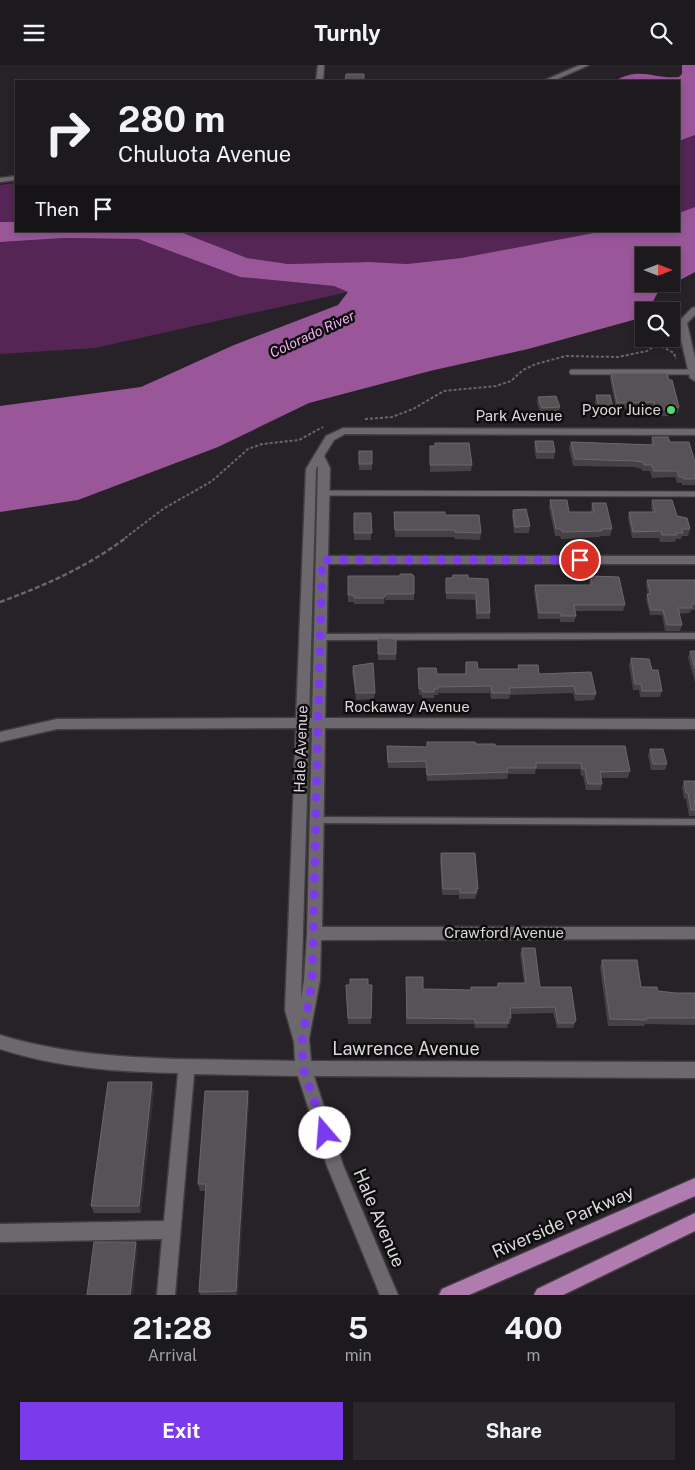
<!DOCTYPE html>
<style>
:root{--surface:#1d1a1d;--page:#2a272a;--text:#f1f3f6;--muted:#a0a1a4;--line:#3b383b;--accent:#7c3aed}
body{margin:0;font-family:"Public Sans",sans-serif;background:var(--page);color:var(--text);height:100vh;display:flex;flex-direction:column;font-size:19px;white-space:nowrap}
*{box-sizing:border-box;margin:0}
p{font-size:16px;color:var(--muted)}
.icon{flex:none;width:28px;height:28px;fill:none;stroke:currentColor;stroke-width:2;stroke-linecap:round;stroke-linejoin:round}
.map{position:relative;height:1230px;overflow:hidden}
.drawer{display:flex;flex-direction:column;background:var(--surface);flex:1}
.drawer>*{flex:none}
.guide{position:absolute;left:15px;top:15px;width:665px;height:152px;border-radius:0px;box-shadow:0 2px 8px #0003,0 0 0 1px var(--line);background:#1d1a1d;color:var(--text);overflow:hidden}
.needle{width:32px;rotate:90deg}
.fabs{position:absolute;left:635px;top:182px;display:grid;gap:10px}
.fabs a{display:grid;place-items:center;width:45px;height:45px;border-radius:0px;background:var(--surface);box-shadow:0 2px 8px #0003,0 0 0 1px var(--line);font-size:25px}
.pin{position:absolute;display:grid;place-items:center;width:42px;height:42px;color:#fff;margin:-21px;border:2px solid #fff;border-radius:50%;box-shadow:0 1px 5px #0007}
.me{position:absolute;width:55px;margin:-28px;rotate:342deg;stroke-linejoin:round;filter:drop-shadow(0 0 4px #0008)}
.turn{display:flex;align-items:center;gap:18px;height:105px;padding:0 20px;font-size:22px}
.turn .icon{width:65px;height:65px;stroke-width:2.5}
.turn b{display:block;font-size:35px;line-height:42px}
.then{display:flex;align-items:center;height:48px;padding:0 20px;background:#0003;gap:10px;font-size:19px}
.eta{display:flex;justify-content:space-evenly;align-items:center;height:85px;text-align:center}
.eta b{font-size:30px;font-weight:700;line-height:35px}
.button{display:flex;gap:10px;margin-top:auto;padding:10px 20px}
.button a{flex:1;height:58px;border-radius:0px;background:var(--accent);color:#fff;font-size:20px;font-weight:700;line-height:58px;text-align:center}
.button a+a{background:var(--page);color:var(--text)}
header{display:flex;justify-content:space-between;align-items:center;height:65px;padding:0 20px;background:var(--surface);font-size:22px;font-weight:700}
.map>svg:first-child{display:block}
.green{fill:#542555}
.water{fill:#99579a;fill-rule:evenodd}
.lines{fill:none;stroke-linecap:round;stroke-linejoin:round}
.lane-far1-casing{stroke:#413d41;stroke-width:7}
.lane-casing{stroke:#413d41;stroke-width:9}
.street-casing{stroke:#413d41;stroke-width:3}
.primary-casing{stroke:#413d41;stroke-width:3}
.path-far1{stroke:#6a666a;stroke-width:2;stroke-dasharray:3 2;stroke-linecap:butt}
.path{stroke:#6a666a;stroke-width:2.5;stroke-dasharray:5 2.5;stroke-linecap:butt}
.lane-far1{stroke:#6d686d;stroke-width:5}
.lane{stroke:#6d686d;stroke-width:6}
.street{fill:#6d686d;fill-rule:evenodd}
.primary{fill:#b07cb0;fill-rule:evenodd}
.wall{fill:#464145}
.shaded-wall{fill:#332e32}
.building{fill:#565255;stroke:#6b676a}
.route{stroke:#7c3aed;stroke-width:9;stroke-dasharray:0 16.2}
.poi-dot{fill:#5bd56d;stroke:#0e0d0e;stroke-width:2}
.labels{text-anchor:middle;stroke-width:5;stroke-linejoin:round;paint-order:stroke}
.far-water-label{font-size:14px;font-style:italic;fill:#f6aff7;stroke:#0e0d0e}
.poi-label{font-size:15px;fill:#dbd8db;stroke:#0e0d0e;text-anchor:end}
.street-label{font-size:15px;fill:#dbd8db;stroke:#0e0d0e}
.near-street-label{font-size:18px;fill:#dbd8db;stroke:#0e0d0e}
</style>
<header><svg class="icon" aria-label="menu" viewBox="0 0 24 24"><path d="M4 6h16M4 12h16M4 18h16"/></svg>Turnly<svg class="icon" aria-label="search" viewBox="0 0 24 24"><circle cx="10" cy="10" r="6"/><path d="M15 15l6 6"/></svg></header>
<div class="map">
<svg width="695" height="1230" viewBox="0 0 695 1230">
<rect width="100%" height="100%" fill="#272227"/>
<g class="green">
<polygon points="695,70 695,142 679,148 679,76"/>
<polygon points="16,118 16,157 0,157 0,120"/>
<polygon points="178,166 604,166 461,193 407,199 369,197 288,199 247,193"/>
<polygon points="65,173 138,174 240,212 334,221 348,227 95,283 0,289 0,177"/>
</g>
<g class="water">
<path d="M 682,0 L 695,0 L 695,70 L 679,76 L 679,16 L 614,16 C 642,1 651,14 679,12 L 682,9 Z"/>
<path d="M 695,142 L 695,207 L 658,227 L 648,246 L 644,246 L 644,252 L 528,284 L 430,306 L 309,338 L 218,382 L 78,435 L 0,447 L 0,341 L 141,322 L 234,280 L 338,240 L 348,227 L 334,221 L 240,212 L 138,174 L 65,173 L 0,177 L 0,157 L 16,157 L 16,166 L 178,166 L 247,193 L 288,199 L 369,197 L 407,199 L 461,193 L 604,166 L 679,166 L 679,148 ZM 671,191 L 671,219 L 644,219 L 644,191 Z"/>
</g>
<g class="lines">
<defs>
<g id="lane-far1">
<polyline points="572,307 693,307"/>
<polyline points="324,428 695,429"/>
</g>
<g id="lane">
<polyline points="320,572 695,571"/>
<polyline points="316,755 695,757"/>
</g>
<g id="street">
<polygon points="318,0 324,0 323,16 316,16"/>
<polygon points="580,0 589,0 553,16 543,16"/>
<polygon points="16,111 16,115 0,117 0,113"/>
<polygon points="695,242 695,250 687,258 695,293 695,316 690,313 677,258 692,243"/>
<path d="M 343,363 L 695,364 L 695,370 L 345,369 L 334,375 L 324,391 L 330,403 L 328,491 L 695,491 L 695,499 L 328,499 L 325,653 L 695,654 L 695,664 L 325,663 L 322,862 L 695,862 L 695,874 L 321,875 L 320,915 L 309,974 L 311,996 L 695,997 L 695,1013 L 314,1011 L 343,1100 L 398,1230 L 380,1230 L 327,1101 L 298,1011 L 194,1009 L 175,1230 L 157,1230 L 162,1174 L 0,1177 L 0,1159 L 164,1156 L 178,1008 C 117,1007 59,1003 0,984 L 0,970 C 95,999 196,993 295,996 L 294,977 L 285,945 L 296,663 L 57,664 L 0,677 L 0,667 L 57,654 L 296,653 L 306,404 L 326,371 ZM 318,401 L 312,653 L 309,653 L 316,404 ZM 309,663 L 312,663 L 307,869 L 304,915 L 301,934 Z"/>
</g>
<g id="primary">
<polygon points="695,1113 695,1131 469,1230 439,1230 442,1224"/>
<polygon points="695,1148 695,1166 563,1230 534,1230 537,1224"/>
</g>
</defs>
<use href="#lane-far1" class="lane-far1-casing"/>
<use href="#lane" class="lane-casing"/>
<use href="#street" class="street-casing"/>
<use href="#primary" class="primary-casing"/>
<g class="path-far1">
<polyline points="657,279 674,288 676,294"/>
<polyline points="365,354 392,352 413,344 444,326 496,321 511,316 523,305 536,299 566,291 618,292 647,286 665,274"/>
<polyline points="125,473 163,444 212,416 248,384 262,379 299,375 323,362"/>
</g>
<path class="path" d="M 0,537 C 46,520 87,502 127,472"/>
<use href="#lane-far1" class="lane-far1"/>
<use href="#lane" class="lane"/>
<use href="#street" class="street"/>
<use href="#primary" class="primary"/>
</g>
<g class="wall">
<polygon points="611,308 669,315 679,342 678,348 673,349 673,351 654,351 653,343 616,344 610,314"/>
<polygon points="596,330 614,346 612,352 599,352 595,337"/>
<polygon points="538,332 560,342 559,349 541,350 537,338"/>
<polygon points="652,372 670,377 695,397 695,420 682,420 682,418 677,418 675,412 652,413 650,406 642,406 642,404 634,402 573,401 569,383 571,377 651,380"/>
<polygon points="535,376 555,387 554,394 536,394 534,382"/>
<polygon points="430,381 472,400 471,406 430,407"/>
<rect x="359" y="386" width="13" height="19"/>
<polygon points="550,435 569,447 591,447 592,438 612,464 610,471 601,471 600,472 561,474 560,471 555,471 549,442"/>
<polygon points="652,435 677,451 690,464 688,471 682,471 681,474 676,474 675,477 660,477 659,473 632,473 628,453 629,447 652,447 651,442"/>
<polygon points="513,445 530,461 529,468 514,468 512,451"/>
<polygon points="394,447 445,450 481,468 480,475 455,474 454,472 395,472"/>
<rect x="354" y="448" width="17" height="27"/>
<polygon points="348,511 414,529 414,535 386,535 384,539 354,539 354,537 348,537"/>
<polygon points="591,511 625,540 623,546 575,546 576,551 574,557 560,557 560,554 538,554 534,526 535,520 590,520 589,518"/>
<polygon points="446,513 468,513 490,548 490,554 476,554 475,535 446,534"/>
<polygon points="647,515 695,515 695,545 691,545 690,548 679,549 682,560 680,566 665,566 662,550 650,550 646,534 648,529 646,521"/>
<polygon points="378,573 396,589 396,595 378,595"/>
<polygon points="690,586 695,586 695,617 688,593"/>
<polygon points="631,593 652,605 662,626 660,632 640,632 639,625 633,625 629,600"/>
<polygon points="466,597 478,604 518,604 518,600 539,609 596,629 594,635 575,636 573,628 510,630 509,634 491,634 490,628 438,628 438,630 434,630 434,633 422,633 422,630 419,630 418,603 437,609 465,609"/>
<polygon points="353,601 375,628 374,634 356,635 352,607"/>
<polygon points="427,677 476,679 495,681 630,706 628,713 601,713 602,719 601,725 586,725 583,711 581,711 580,704 536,704 535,709 508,709 507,714 427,716 426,703 388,703 387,681 427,682"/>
<polygon points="650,684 667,699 665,705 651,705 648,690"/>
<polygon points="684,716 695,716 695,751 689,751 686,734 684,734 682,722"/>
<polygon points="441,788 478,824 477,830 476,830 475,834 459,834 459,830 442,830 440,795"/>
<polygon points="522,883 540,922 576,955 573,963 557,963 553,948 511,949 511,953 510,959 508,959 507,963 475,963 474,959 406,959 406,912 423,924 470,925 471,922 497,922 498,918 524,918 520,889"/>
<polygon points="602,895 641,922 658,926 675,928 695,928 695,960 645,959 644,961 608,961 600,902"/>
<polygon points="368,920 372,920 371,959 348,959 346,926"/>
<polygon points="154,1025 141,1148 94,1148 91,1141"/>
<polygon points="248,1026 249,1034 238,1230 200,1230 199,1227 206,1126 200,1126 198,1119"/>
</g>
<g class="shaded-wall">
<polygon points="386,529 386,535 384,539 384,533"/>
<polygon points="152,1017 154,1025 141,1148 139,1141"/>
<polygon points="248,1026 249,1034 238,1230 237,1230 236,1226"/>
<polygon points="136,1177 138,1184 133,1230 130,1230"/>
</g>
<g class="building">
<polygon points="346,9 364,9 364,16 345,16"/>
<polygon points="611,308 667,308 669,315 672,315 679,342 674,343 674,344 655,345 654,337 617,338"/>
<polygon points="596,330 610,330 614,346 600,346"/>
<polygon points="556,331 560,342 542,343 538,332"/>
<polygon points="652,372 668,372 670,377 689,377 695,397 695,414 684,414 683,412 679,412 677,406 654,406 652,400 644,400 643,397 635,396 575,394 571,377 654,380"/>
<polygon points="535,376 553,376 555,387 537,387"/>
<polygon points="435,378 469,378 472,400 430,400 430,381 435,381"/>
<rect x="359" y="386" width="13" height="13"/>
<polygon points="550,435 567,435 569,447 594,447 592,438 606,438 612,464 601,464 602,466 562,467 561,464 556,464"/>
<polygon points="652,435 672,435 677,451 687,453 690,464 682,464 683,468 676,468 677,470 662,470 661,466 633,467 629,447 655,447"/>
<polygon points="526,444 530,461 515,462 513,445"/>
<polygon points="394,447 445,447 445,450 479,450 481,468 455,467 455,465 395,465"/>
<polygon points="354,448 371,448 372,468 354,468"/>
<polygon points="400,509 412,509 414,511 414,529 386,529 384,533 354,533 354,530 348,530 348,511 400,511"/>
<polygon points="453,510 468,510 468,513 488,514 490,548 477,548 476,528 446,528 446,513 452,513"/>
<polygon points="591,511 619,512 625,540 574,540 576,551 561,551 561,548 539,548 535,520 592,520"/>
<polygon points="647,515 695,515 695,539 691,539 692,543 678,543 682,560 667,560 663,545 651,545 647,529 651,529"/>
<polygon points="378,573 396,574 396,589 378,589"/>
<polygon points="690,586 695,586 695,604"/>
<polygon points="631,593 649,594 652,605 658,605 662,626 642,626 641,619 635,619"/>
<polygon points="466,597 477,597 478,604 519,604 518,600 538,600 539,609 591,607 596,629 576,629 574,621 509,623 510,628 492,628 491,621 438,622 438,624 434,624 434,627 423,627 422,624 419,624 418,603 436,603 437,609 466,609"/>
<polygon points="373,598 375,628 356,628 353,601"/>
<polygon points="427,677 475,677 476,679 495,679 495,681 625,681 630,706 600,707 602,719 588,719 585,704 582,704 581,698 536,698 536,703 507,703 508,707 427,710 426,696 388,697 387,681 427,682"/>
<polygon points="650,684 663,684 667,699 653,699"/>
<polygon points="684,716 695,716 695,745 691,745 688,728 686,728"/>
<polygon points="441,788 475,788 478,824 476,824 476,828 460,828 460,824 443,824"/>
<polygon points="522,883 535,883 540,922 571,922 576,955 574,958 558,958 555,942 510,943 511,953 508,953 508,958 475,958 475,954 407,953 406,912 423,912 423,924 471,925 471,922 498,922 498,918 526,918"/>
<polygon points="602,895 637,895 641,922 657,922 658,926 675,928 695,928 695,953 646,953 647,955 610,954"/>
<polygon points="350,914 368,914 368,920 372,920 371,953 348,953 346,920 350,920"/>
<polygon points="108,1017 152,1017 139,1141 91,1141"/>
<polygon points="205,1026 248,1026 236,1226 199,1227 206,1119 198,1119"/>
<polygon points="94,1177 136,1177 130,1230 87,1230"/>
</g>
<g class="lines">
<polyline class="route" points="325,1068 303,1003 302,976 312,915 322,495 580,495"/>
</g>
<circle class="poi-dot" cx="671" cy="345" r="5"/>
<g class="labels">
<g class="far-water-label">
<text transform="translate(312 269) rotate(-25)" y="5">Colorado River</text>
</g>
<g class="poi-label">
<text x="661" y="350">Pyoor Juice</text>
</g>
<g class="street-label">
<text x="519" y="356">Park Avenue</text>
<text x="407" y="647">Rockaway Avenue</text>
<text transform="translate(301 684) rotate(-88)" y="5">Hale Avenue</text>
<text x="504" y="873">Crawford Avenue</text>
</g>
<g class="near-street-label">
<text x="406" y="990">Lawrence Avenue</text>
<text transform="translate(379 1153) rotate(67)" y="6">Hale Avenue</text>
<text transform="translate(563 1157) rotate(-24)" y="6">Riverside Parkway</text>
</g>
</g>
</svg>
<div class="fabs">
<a><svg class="needle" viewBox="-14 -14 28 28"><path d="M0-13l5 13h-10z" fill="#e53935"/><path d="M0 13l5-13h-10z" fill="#a0a1a4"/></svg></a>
<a><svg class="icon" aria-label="search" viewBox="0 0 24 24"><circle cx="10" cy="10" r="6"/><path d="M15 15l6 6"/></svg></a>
</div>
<div class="pin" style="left:580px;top:495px;background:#d93025"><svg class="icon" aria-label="arrive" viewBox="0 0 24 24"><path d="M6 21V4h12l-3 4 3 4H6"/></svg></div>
<svg class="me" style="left:325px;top:1068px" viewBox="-20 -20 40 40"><circle r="19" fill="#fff"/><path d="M0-13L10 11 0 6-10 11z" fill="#7c3aed"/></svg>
<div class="guide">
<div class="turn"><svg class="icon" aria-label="right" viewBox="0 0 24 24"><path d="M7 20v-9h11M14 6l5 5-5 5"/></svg><div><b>280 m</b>Chuluota Avenue</div></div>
<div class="then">Then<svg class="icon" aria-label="arrive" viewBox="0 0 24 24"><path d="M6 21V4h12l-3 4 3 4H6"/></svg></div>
</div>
</div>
<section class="drawer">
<div class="eta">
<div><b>21:28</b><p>Arrival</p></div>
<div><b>5</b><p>min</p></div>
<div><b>400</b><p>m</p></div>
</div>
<div class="button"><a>Exit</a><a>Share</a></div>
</section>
